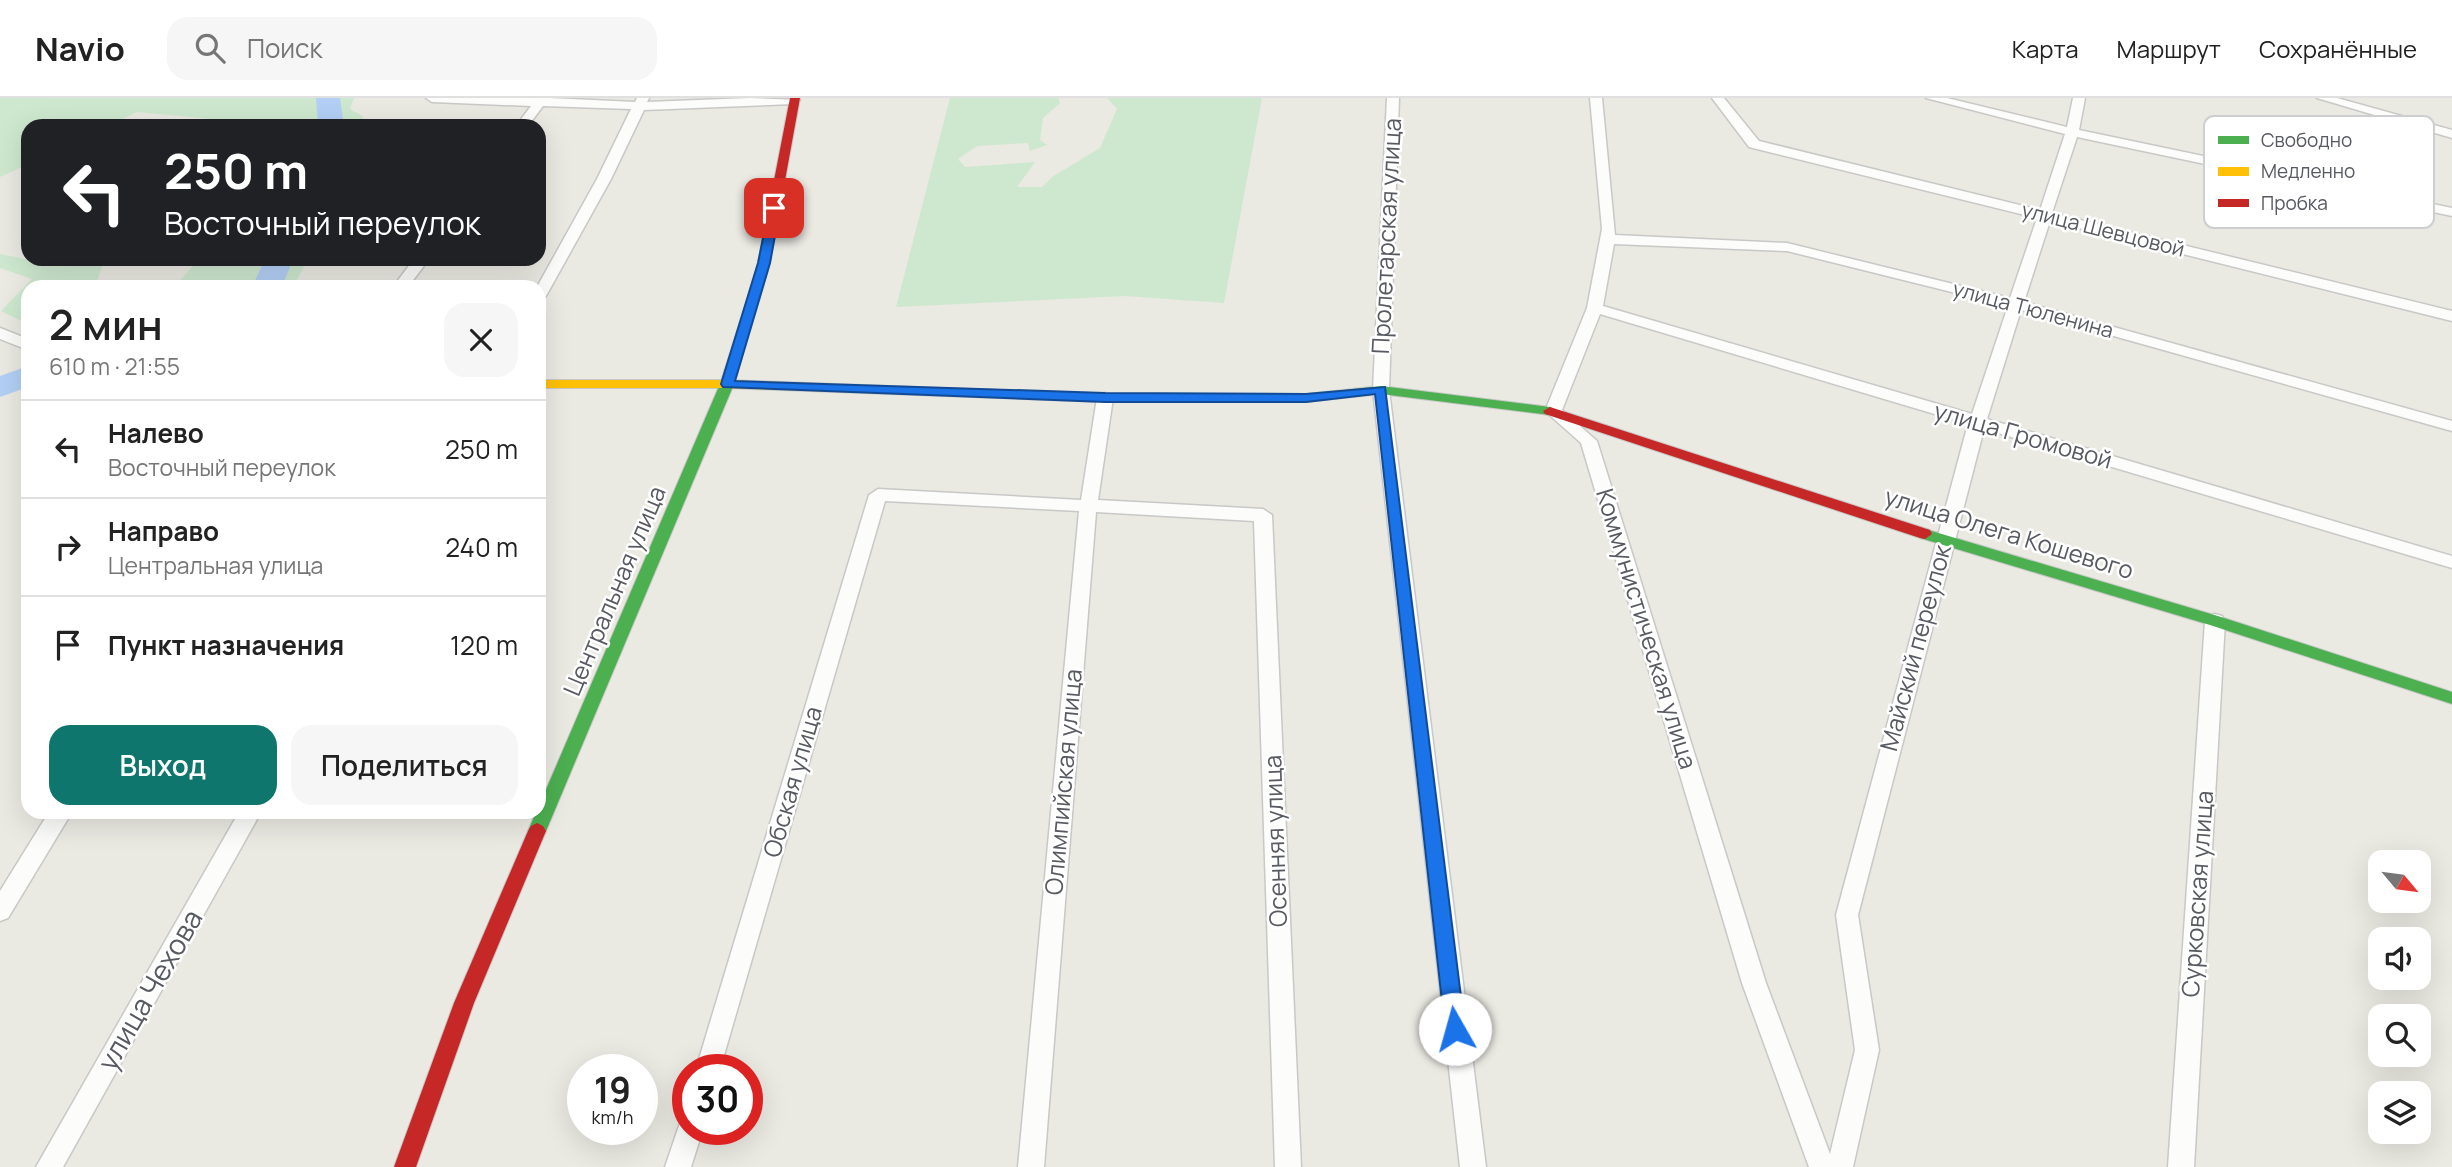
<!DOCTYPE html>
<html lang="ru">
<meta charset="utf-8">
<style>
:root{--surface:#fff;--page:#f6f6f6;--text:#222;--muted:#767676;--line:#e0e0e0;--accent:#0f766e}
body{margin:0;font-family:Manrope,sans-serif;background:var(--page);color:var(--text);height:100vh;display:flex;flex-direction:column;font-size:26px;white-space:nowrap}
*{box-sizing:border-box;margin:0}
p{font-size:23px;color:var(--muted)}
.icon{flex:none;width:38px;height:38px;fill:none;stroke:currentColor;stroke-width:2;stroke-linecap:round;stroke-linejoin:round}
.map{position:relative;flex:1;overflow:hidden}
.sheet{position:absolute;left:21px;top:182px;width:525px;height:539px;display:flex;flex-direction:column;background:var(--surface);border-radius:21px;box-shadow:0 7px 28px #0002}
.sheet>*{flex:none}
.guide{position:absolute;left:21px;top:21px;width:525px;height:147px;border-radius:21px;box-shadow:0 7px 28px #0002;background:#202124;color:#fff;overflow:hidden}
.needle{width:46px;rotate:119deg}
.controls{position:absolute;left:2368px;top:752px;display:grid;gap:14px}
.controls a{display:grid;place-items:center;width:63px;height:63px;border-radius:14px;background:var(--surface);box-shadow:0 7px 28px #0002;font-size:35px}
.speed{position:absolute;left:567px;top:956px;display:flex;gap:14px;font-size:35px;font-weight:700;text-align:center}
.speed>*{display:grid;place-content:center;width:91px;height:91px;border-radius:50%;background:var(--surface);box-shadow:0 7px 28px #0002;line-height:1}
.speed small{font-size:18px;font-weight:400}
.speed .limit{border:10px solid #d22;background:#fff;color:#111}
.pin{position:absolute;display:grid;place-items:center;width:60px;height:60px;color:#fff;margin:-30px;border-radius:14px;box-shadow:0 4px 10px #0006}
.me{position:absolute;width:77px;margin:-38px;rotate:353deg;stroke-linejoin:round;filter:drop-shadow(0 0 5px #0008)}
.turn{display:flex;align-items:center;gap:24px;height:147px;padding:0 28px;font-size:32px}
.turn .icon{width:91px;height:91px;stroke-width:2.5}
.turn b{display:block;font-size:49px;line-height:60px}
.round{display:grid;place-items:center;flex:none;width:74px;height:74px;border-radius:21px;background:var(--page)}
.overview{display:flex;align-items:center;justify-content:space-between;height:119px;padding:0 28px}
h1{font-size:42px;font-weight:600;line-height:52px}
.action{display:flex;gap:14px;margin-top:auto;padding:14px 28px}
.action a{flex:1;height:80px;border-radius:21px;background:var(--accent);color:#fff;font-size:28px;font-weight:600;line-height:80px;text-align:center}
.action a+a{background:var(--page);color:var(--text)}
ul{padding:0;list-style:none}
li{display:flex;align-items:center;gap:21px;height:98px;padding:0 28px;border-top:2px solid var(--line)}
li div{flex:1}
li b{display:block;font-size:26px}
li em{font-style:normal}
header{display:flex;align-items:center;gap:42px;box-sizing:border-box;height:98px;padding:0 35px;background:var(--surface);border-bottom:2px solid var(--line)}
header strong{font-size:33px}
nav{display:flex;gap:38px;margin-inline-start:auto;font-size:24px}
.search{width:490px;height:63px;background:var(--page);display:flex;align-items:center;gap:18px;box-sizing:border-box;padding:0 24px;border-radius:21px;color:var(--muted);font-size:26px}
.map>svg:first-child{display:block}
.green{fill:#cee8cf}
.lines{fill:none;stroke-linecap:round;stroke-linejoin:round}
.river{fill:#b3cff6;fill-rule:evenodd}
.street-casing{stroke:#c8c8c7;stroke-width:3}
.fast-casing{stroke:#c8c8c8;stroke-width:2}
.slow-casing{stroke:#c8c8c8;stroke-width:2}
.jam-casing{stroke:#c8c8c8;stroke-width:2}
.street{fill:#fcfcfb;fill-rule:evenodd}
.fast{fill:#4caf50;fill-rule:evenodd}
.slow{fill:#ffc107;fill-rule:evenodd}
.jam{fill:#c62828;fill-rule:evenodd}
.route{fill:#1a73e8;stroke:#114b97;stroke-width:2}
.labels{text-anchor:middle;stroke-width:5;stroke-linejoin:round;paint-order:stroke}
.far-street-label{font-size:21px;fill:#585a61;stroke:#fff}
.street-label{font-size:24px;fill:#585a61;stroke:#fff}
.near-street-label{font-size:28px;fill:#585a61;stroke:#fff}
.key{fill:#fff;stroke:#cdced0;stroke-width:2}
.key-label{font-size:19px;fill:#585a61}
</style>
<header>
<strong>Navio</strong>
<div class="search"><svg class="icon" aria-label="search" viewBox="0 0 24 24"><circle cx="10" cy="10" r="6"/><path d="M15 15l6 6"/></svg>Поиск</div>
<nav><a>Карта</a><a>Маршрут</a><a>Сохранённые</a></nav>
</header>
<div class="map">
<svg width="2452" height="1069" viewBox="0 0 2452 1069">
<rect width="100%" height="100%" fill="#eae9e2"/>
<g class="green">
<polygon points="0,0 354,0 350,11 362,18 366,28 209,28 212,21 137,14 108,28 28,28 28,66 0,79"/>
<polygon points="950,0 1058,0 1060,5 1043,20 1040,42 1047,47 1030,53 1028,45 977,48 958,61 965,69 1035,64 1017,89 1042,89 1052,79 1100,50 1117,11 1107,0 1262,0 1224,205 1125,198 896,209"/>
<polygon points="0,156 40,164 104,163 95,189 28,189 28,226 1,213 32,181 0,170"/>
<polygon points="199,161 308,161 293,189 174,189"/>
</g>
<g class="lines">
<g class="river">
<polygon points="316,0 340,0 344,28 318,28"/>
<polygon points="265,161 293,161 282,189 252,189"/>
<polygon points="28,268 28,289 0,299 0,278"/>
</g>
<defs>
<g id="street">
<polygon points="426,0 549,0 635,4 637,0 649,0 647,4 750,0 800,2 794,6 644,12 611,81 546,198 539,202 539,189 537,189 597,81 631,11 543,8 528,28 516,28 531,8 432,4"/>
<polygon points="1387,0 1399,0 1389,292 1486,1069 1460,1069 1373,292"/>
<path d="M 1590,0 L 1602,0 L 1615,137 L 1787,145 L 2010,200 L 2037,120 L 1749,49 L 1712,0 L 1724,0 L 1759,43 L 2040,112 L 2065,36 L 1926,0 L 1947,0 L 2067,29 L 2073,0 L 2085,0 L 2079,32 L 2452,110 L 2452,118 L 2077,39 L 2052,115 L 2452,213 L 2452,223 L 2050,123 L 2024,204 L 2452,323 L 2452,333 L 2021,212 L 1987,321 L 2452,458 L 2452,470 L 1984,331 L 1858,817 L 1879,952 L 1853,1069 L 1809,1069 L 1742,885 L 1581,345 L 1545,313 L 1587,210 L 1602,131 ZM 1614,146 L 1787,153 L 2008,208 L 1972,316 L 1603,208 ZM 1600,216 L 1968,326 L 1836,817 L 1855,952 L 1830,1056 L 1766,885 L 1597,343 L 1562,312 Z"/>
<polygon points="2317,0 2337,0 2452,32 2452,40"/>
<polygon points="414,161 429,161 408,189 393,189"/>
<polygon points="0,230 28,241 28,252 0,241"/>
<polygon points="1105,295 1113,300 1098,402 1263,411 1272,417 1301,1069 1275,1069 1254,423 1096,414 1044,1069 1018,1069 1079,413 885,403 720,971 696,971 869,397 878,391 1081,402 1097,300"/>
<polygon points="2215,516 2222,518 2225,523 2194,1069 2168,1069 2205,523 2208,518"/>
<polygon points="49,714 72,714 8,820 0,823 0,793"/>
<polygon points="239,714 261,714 63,1069 36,1069"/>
<polygon points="688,1019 688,1031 703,1031 691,1069 665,1069 681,1022"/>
</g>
<g id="fast">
<polygon points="751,205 757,209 734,286 546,733 543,738 537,741 531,738 528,733 536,714 539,714 539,708 720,286 745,209"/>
<polygon points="1381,288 1550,309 1557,313 1550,317 1381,296 1306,304 1102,304 1095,300 1102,296 1306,296"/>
<polygon points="1925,431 2221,519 2452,594 2452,606 2210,527 1920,440 1918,436 1920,432"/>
</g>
<polygon id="slow" points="539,282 727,282 1102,296 1109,300 1102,304 727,290 539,290"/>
<g id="jam">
<polygon points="790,0 800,0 770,165 757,209 751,213 745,209 758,165"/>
<polygon points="1550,309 1930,432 1932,436 1925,441 1920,440 1545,316 1543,313"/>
<polygon points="537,725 543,728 546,733 474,905 416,1069 394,1069 454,905 528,733 531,728"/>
</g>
</defs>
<use href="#street" class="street-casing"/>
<use href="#fast" class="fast-casing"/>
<use href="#slow" class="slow-casing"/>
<use href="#jam" class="jam-casing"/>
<use href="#street" class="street"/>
<use href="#fast" class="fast"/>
<use href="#slow" class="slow"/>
<use href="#jam" class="jam"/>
</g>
<polygon class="route" points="774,107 780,110 770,165 735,283 1105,295 1306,296 1385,289 1465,931 1462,938 1455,941 1448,938 1445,931 1375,296 1306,304 1105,304 723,289 721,286 758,165 769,110"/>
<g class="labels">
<g class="far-street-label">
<text transform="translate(2103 132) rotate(14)" y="7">улица Шевцовой</text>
<text transform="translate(2033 212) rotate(15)" y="7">улица Тюленина</text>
</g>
<g class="street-label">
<text transform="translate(1387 138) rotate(-87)" y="8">Пролетарская улица</text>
<text transform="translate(2023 338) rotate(16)" y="8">улица Громовой</text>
<text transform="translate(2009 436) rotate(17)" y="8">улица Олега Кошевого</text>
<text transform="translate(615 493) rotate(-67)" y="8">Центральная улица</text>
<text transform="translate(1646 531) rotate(73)" y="8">Коммунистическая улица</text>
<text transform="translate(1916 550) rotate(-75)" y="8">Майский переулок</text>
<text transform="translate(793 684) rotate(-74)" y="8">Обская улица</text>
<text transform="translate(1064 684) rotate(-85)" y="8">Олимпийская улица</text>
<text transform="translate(1276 743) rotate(-92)" y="8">Осенняя улица</text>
<text transform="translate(2198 796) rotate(-86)" y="8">Сурковская улица</text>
</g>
<g class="near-street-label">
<text transform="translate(150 892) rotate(-60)" y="10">улица Чехова</text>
</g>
</g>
<rect x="2204" y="18" width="230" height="112" rx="10" class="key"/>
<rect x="2218" y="38" width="31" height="8" fill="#4caf50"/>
<rect x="2218" y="69" width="31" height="9" fill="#ffc107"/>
<rect x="2218" y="101" width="31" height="8" fill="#c62828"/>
<g class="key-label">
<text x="2261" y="49">Свободно</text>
<text x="2261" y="80">Медленно</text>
<text x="2261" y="112">Пробка</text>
</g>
</svg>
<div class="controls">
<a><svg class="needle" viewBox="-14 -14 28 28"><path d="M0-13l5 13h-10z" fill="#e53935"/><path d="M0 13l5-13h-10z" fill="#767676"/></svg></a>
<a><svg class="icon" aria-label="sound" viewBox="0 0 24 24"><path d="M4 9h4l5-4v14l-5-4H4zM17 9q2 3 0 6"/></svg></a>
<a><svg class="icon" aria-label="search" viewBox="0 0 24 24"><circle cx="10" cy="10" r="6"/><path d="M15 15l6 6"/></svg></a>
<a><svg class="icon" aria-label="layers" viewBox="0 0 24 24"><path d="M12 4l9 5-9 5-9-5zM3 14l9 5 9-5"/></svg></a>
</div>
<div class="speed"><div>19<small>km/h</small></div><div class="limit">30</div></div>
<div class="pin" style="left:774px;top:110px;background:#d93025"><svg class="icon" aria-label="arrive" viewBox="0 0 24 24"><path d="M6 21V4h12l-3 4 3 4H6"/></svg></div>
<svg class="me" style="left:1455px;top:931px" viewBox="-20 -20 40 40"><circle r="19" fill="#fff"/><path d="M0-13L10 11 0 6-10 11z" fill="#1a73e8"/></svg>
<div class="guide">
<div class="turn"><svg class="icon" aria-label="left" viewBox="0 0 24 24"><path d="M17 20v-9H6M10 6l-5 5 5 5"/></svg><div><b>250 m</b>Восточный переулок</div></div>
</div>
<section class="sheet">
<div class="overview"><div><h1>2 мин</h1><p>610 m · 21:55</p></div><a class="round"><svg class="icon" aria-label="close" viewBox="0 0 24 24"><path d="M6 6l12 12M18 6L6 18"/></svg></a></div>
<ul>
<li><svg class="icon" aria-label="left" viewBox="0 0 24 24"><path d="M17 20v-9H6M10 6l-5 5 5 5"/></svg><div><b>Налево</b><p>Восточный переулок</p></div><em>250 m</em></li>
<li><svg class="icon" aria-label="right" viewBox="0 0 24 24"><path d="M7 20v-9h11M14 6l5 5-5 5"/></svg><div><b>Направо</b><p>Центральная улица</p></div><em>240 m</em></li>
<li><svg class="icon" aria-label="arrive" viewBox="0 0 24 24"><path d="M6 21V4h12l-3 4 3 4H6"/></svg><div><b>Пункт назначения</b></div><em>120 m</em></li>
</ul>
<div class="action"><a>Выход</a><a>Поделиться</a></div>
</section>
</div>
